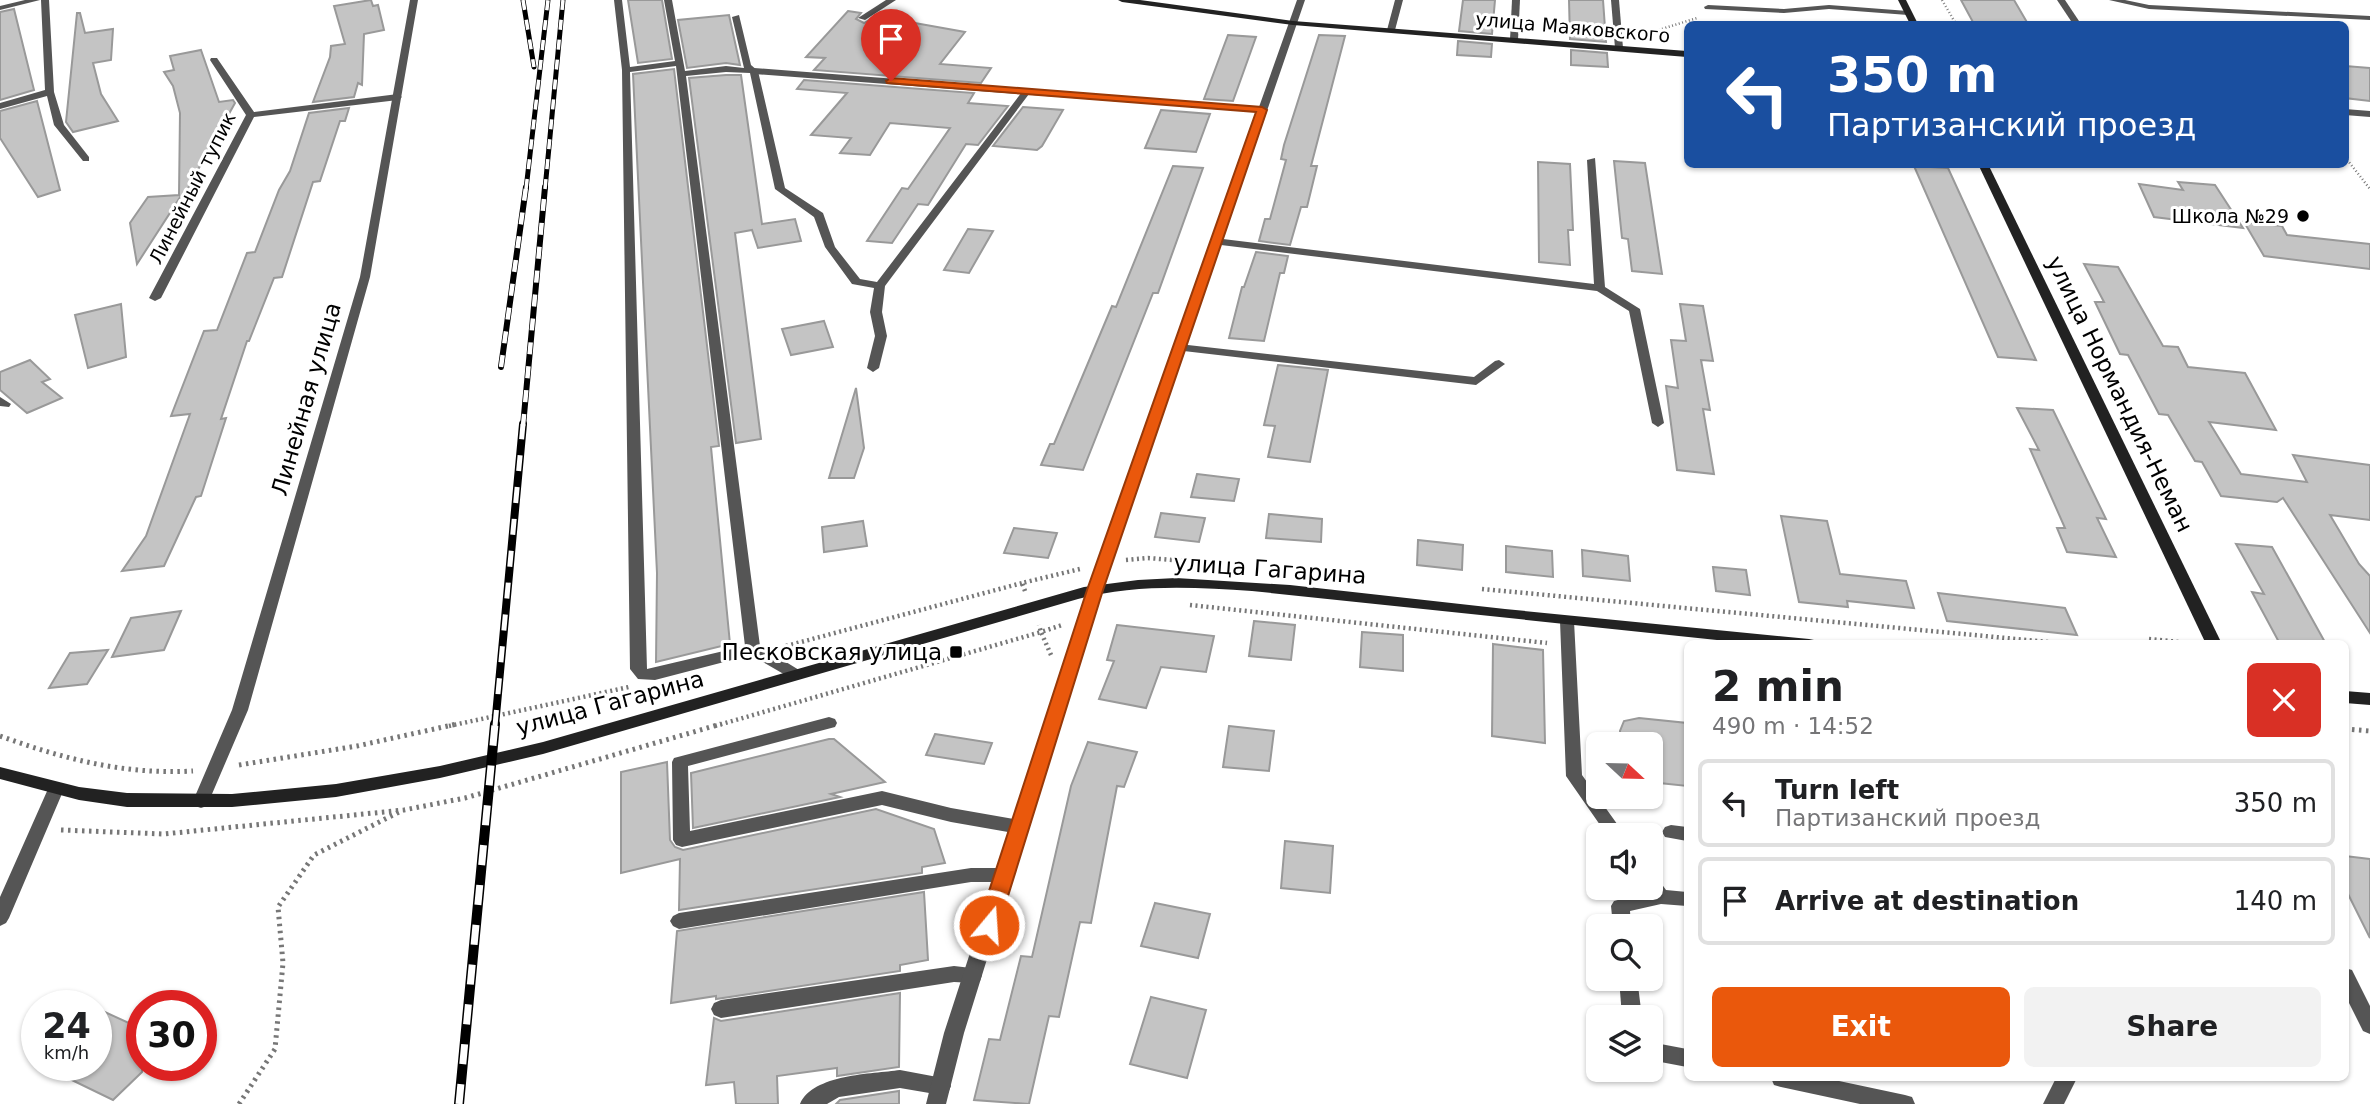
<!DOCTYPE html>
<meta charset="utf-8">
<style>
:root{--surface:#fff;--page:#f2f2f2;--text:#202124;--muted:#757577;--line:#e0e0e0;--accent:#ea580c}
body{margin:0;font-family:"DejaVu Sans",sans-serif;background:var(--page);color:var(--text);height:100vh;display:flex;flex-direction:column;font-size:26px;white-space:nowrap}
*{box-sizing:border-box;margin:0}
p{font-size:23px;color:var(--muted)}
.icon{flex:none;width:38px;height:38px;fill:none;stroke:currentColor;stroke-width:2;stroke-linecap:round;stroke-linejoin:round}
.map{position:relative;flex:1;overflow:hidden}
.details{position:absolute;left:1684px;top:640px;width:665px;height:441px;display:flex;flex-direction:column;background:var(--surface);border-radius:10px;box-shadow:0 2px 5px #0004}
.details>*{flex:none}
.hud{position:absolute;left:1684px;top:21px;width:665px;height:147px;border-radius:10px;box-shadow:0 2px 5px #0004;background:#1a4fa0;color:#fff;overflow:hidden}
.needle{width:46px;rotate:112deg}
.buttons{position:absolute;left:1586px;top:732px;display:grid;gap:14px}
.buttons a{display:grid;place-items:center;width:77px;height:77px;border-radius:10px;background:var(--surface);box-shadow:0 2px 5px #0004;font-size:35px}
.speed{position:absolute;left:21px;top:990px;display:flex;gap:14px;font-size:35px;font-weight:700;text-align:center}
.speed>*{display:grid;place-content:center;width:91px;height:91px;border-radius:50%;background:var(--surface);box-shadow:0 2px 5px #0004;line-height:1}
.speed small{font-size:18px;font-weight:400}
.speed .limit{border:10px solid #d22;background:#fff;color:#111}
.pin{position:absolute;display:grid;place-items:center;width:60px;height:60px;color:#fff;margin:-72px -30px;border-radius:50% 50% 50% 0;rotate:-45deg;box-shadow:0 0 7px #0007}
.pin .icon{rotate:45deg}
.me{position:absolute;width:77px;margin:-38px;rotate:18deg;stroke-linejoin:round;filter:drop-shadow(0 0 5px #0008)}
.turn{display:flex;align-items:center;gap:24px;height:147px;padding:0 28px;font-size:32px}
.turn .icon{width:91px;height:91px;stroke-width:2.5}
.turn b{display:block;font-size:49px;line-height:60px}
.round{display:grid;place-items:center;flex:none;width:74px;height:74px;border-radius:10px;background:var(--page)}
.summary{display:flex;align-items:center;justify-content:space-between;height:119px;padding:0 28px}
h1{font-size:42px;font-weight:700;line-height:52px}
.button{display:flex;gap:14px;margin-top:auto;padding:14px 28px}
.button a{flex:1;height:80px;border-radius:10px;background:var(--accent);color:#fff;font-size:28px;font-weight:700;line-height:80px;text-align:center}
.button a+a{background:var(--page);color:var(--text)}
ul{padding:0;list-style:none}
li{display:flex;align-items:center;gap:21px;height:88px;margin:0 14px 10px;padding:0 14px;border:4px solid var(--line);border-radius:10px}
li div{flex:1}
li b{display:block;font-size:26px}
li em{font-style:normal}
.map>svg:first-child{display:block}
.building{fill:#c4c4c4;stroke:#999;stroke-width:2}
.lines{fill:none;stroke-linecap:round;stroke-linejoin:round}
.path-far2{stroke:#777;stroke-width:2.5;stroke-dasharray:1 2.5;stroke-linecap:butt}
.path-far1{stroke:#777;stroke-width:4.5;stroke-dasharray:2 3.5;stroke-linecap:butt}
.path{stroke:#777;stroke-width:5;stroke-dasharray:2.5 4.5;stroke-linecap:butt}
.lane{fill:#555;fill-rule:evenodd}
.street{fill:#555;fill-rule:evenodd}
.secondary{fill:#222;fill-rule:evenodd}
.rail-far3-casing{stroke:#000;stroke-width:5}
.rail-far2-casing{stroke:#000;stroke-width:6}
.rail-far1-casing{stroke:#000;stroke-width:8}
.rail-casing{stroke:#000;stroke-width:10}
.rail-far3{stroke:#fff;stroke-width:3.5;stroke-dasharray:10;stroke-linecap:butt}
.rail-far2{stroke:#fff;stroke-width:4.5;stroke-dasharray:12;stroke-linecap:butt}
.rail-far1{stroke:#fff;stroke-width:5;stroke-dasharray:16;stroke-linecap:butt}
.rail{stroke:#fff;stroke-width:7;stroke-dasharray:20;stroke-linecap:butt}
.route{fill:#ea580c;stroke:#983908;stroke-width:2}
.poi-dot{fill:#000;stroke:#fff;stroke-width:2.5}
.labels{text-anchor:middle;stroke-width:6;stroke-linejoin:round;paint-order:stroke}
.far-street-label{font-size:19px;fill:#000;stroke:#fff}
.far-poi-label{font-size:19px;fill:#000;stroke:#fff;text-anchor:end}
.street-label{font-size:23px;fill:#000;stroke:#fff}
.poi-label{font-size:23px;fill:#000;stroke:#fff;text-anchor:end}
</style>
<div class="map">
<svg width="2370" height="1104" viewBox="0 0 2370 1104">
<rect width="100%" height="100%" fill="#fff"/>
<g class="building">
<polygon points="371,0 373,6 378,5 384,30 364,34 362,85 358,83 354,97 313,102 330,57 331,46 345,44 334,6"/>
<polygon points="628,0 662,0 672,59 638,63"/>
<polygon points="1463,0 1495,0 1492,34 1459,31"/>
<polygon points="1569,0 1603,0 1606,42 1570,39"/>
<polygon points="1961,0 2014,0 2028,24 1974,24"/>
<polygon points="14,9 34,90 0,100 0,12"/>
<polygon points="848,11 861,13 856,19 864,23 876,16 965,32 940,64 991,68 981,83 814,70 825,58 806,57"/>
<polygon points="77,13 80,13 85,33 113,29 111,60 93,63 101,94 118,121 73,132 66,122"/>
<polygon points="729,15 740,65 726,63 687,68 678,20"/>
<polygon points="1228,35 1256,37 1233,101 1204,99"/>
<polygon points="1319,35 1345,36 1311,166 1317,166 1307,207 1301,207 1290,245 1259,241 1265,219 1270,219 1286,160 1281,159 1284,145"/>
<polygon points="1458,41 1492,44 1491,57 1457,55"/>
<polygon points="201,50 219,102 233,100 235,103 220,130 220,137 215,138 179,205 179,199 137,264 130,223 132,220 148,197 179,195 180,113 173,86 164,72 174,70 170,56"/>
<polygon points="1571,50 1607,53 1608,67 1571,65"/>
<polygon points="2345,66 2370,68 2370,101 2345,98"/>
<polygon points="674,69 719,446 711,447 730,644 656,662 657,573 633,74"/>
<polygon points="726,75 741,75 762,224 795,219 801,241 758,248 752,230 735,233 761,439 736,443 689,78"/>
<polygon points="804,80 974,93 968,103 1008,106 978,145 966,144 928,205 918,204 892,243 867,241 902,188 908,189 950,128 890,123 870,155 840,153 851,138 811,135 847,93 797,89"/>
<polygon points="37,101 60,190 38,197 0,138 0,111"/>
<polygon points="1023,107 1063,110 1042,146 1037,150 993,146"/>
<polygon points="349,108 345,121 340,121 320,181 313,182 282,277 274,278 249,341 247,341 221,419 226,418 201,496 196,497 164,566 122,571 146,536 190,414 171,416 204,331 217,330 247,253 255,252 279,190 290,171 309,113"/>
<polygon points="1161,110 1210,114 1196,152 1145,148"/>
<polygon points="1614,161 1645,163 1662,274 1632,271 1628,239 1622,238"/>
<polygon points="1538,162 1570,164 1573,230 1568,230 1570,265 1539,262"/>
<polygon points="1173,166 1203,168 1158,293 1153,293 1083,470 1041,465 1050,444 1054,444 1112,306 1116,307"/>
<polygon points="1914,166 1948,168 2036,360 1998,357"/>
<polygon points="2178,182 2215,185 2243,228 2154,217 2139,184 2183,190"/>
<polygon points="2244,222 2282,226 2287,235 2370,244 2370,269 2264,256"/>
<polygon points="968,229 993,231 969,273 944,270"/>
<polygon points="1256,252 1288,256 1284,273 1280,273 1264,341 1229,338 1242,287 1244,287"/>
<polygon points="2084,264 2118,267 2163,346 2178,347 2188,367 2245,373 2276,430 2209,422 2241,474 2307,482 2293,455 2370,465 2370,520 2330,515 2359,564 2370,576 2370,633 2283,498 2277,502 2221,496 2202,462 2195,461 2168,415 2159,414 2128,355 2120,354 2095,302 2104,302"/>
<polygon points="121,304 126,357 88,368 75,315"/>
<polygon points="1680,304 1703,306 1713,361 1701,360 1710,410 1703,409 1714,474 1677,470 1666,386 1678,388 1671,340 1686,341"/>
<polygon points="824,321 833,347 791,355 782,329"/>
<polygon points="30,360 50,379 42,382 62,398 27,413 0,390 0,372"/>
<polygon points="1278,365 1328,370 1310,462 1268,457 1275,426 1264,425"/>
<polygon points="856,388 864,448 854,478 829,478"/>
<polygon points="2017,408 2053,410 2106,519 2097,518 2116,557 2067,552 2057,528 2065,528 2030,449 2039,450"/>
<polygon points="1197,474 1239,479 1234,501 1191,497"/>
<polygon points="1161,513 1205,518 1199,542 1155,537"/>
<polygon points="1269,514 1322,519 1321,542 1266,538"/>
<polygon points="1781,516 1827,521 1840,574 1906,581 1914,608 1847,601 1848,607 1799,602"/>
<polygon points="863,521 867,546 824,552 822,527"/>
<polygon points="1014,528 1057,533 1048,558 1004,553"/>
<polygon points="1418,540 1463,545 1462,570 1417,565"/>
<polygon points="2236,544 2272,547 2326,644 2280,644 2252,592 2264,594"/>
<polygon points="1506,546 1552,551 1553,577 1506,572"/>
<polygon points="1582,550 1628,556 1630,581 1583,576"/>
<polygon points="1713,567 1746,570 1750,595 1716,591"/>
<polygon points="1938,593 2065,608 2077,635 1947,621"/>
<polygon points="181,611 164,650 112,657 131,618"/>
<polygon points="1254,621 1295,625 1291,660 1249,656"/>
<polygon points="1117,625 1214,636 1206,672 1161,667 1146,708 1099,699 1114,661 1107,660"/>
<polygon points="1362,632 1403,635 1403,671 1360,667"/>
<polygon points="1493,644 1543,650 1545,743 1492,736"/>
<polygon points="108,650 87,684 49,688 70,653"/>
<polygon points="1639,718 1687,723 1687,786 1650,782 1650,744 1621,744 1620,731 1624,721"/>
<polygon points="1229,726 1274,731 1269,771 1223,767"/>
<polygon points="935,734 992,743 984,764 926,755"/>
<polygon points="829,739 834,739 885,782 831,794 840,797 693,828 691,773"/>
<polygon points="1088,742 1137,752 1124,787 1117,786 1091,923 1080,922 1059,1017 1049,1016 1029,1104 974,1100 989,1039 1000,1040 1021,956 1032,957 1071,786"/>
<polygon points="667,762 670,840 675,847 683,850 876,809 934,829 945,863 922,867 922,873 679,910 680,859 621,873 621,772"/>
<polygon points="1285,841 1333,846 1330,893 1281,888"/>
<polygon points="2345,856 2370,859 2370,938 2345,888"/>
<polygon points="924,892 928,960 900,965 900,971 716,999 716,996 671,1003 677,931"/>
<polygon points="1155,903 1210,914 1198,958 1141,946"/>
<polygon points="900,993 899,1067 837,1076 837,1068 777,1076 778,1104 736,1104 734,1082 706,1085 714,1018 721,1021"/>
<polygon points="1151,997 1206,1010 1187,1078 1130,1064"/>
<polygon points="96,1008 142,1029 142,1072 113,1100 43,1066 96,1066"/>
<polygon points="899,1091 899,1104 836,1104 840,1100"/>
</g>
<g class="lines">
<g class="path-far2">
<polyline points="1942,0 1956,24"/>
<polyline points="1652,32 1697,18"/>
<polyline points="2345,157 2370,189"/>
</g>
<g class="path-far1">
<polyline points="1126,560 1148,558 1184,561"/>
<polyline points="1482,589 2070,644"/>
<polyline points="1025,591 1022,583 1080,569"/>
<polyline points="1190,605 1547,643"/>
<polyline points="2149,639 2190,643"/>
<polyline points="786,646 1022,583"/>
<polyline points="1051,655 1041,632 1062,625"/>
<polyline points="449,726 629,687"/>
<polyline points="715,726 1041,632 1039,625"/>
</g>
<g class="path">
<polyline points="2345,729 2370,731"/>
<path d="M 0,736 C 64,759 125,775 193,771"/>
<polyline points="239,765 357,746 457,724"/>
<polyline points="61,830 164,834 404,810 465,798 721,724"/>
<polyline points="239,1104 275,1049 283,963 278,907 314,855 399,812"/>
</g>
<g class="lane">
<polygon points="41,0 49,0 54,92 64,125 89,157 89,161 83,161 54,125 47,96 0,109 0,103 45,90"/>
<path d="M 614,0 L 622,0 L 630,67 L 675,61 L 664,0 L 672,0 L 685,71 L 726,66 L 744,68 L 732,17 L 739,15 L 751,65 L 758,71 L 785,188 L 823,213 L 835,247 L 860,279 L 877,282 L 1025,88 L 1032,90 L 885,286 L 882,312 L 887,336 L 879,368 L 873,372 L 867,368 L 875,336 L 870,312 L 874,288 L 852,284 L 825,247 L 814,217 L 775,189 L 750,73 L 726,72 L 686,76 L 760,646 L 799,670 L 802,674 L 799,678 L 794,680 L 751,655 L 655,680 L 638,679 L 630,669 L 622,70 ZM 676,66 L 745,646 L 647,669 L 630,72 Z"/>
<polygon points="886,0 896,0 865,20 858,18"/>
<polygon points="1395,0 1403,0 1395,30 1391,32 1387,30"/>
<polygon points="1512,0 1520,0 1518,40 1514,43 1510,40"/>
<polygon points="1611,0 1619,0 1623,48 1619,51 1615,48"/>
<polygon points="2057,0 2065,0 2081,24 2073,24"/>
<polygon points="2109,0 2125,0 2149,5 2370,16 2370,20 2149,9"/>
<polygon points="1708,5 1784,9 1829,5 1908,11 1912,13 1908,15 1829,9 1784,13 1705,9 1704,7"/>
<polygon points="211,58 217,58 254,112 398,94 402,97 398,100 254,117 161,298 155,301 149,298 246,115 210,60"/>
<polygon points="1179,344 1474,377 1495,361 1499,360 1505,364 1476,385 1175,350 1173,348"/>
<polygon points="0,397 11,404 9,407 0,406"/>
<polygon points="1567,616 1574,621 1582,775 1625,835 1607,835 1566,776 1560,621"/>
<polygon points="829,717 835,719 837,723 835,727 688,766 690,831 882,791 951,808 1020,820 1026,822 1029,827 1026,832 1020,834 951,822 882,805 682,847 676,845 673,840 672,762 674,758"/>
<polygon points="1671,825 1687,827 1687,841 1665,837 1662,832 1665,827"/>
<polygon points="971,868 1004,868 1010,870 1013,875 1010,880 1004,882 971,882 679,929 673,926 670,921 673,916 679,913"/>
<polygon points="1650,874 1656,876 1666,890 1687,892 1687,906 1661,904 1630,911 1631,926 1613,926 1611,906 1614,901 1648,892 1645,887 1650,887"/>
<polygon points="954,966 980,969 982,975 980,981 973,983 954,982 721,1018 714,1015 711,1009 714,1003 721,1000"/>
<polygon points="1619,978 1637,978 1642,1017 1622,1017"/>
<polygon points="1650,1042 1687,1049 1687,1067 1650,1060"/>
<path d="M 900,1070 L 948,1079 L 951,1086 L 948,1093 L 941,1095 L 900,1088 L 839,1097 L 827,1104 L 800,1104 C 813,1074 872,1074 900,1070 Z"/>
<polygon points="1771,1078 1825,1078 1905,1095 1912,1097 1915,1104 1860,1104 1781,1087 1774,1085"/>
<polygon points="2056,1078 2077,1078 2064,1104 2043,1104"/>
</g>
<g class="street">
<polygon points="25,0 40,0 0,10 0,6"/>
<polygon points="410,0 418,0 370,277 248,710 209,801 207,806 201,808 195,806 193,801 232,710 360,277"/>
<polygon points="1297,0 1305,0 1223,239 1594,284 1587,160 1595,158 1605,287 1640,309 1664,423 1658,427 1652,423 1629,311 1597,291 1221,245 1102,590 964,1033 946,1104 926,1104 944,1033 1088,590 1257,112 754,74 750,71 754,68 1259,107"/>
<polygon points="2345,109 2370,111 2370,117 2345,115"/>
<polygon points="56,783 62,784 64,789 9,918 6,923 0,926 0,897 48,789 50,784"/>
<polygon points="2345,968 2352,970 2370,1006 2370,1034 2363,1031 2345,995"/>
</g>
<g class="secondary">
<polygon points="1118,0 1140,0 1293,21 1687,51 1687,57 1293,25 1122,2"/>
<polygon points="1898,0 1906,0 1918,24 1910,24"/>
<polygon points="1978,164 1988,164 2222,644 2206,644"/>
<path d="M 1176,578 L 1290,585 L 1505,609 L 1809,639 L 1814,640 L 1817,644 L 1755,644 L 1252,591 C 1194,587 1134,584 1078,599 L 543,754 L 440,778 L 336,797 L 232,807 L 127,807 L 79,800 L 0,779 L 0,767 L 79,787 L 127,793 L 232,794 L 336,784 L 440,766 L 543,742 L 1084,587 L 1138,580 Z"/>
<polygon points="2345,691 2370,693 2370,705 2345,703"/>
</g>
<defs>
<g id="rail-far3">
<polyline points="523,0 534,67"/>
<polyline points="526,189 548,0"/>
<polyline points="545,189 563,0"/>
</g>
<g id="rail-far2">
<polyline points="501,367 526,187"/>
<polyline points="523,426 545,187"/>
</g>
<polyline id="rail-far1" points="495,726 523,424"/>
<polyline id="rail" points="459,1104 495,724"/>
</defs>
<use href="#rail-far3" class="rail-far3-casing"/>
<use href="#rail-far2" class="rail-far2-casing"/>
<use href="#rail-far1" class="rail-far1-casing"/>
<use href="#rail" class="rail-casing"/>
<use href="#rail-far3" class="rail-far3"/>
<use href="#rail-far2" class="rail-far2"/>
<use href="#rail-far1" class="rail-far1"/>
<use href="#rail" class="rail"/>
</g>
<polygon class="route" points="891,78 1262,107 1267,110 1103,590 999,925 996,931 989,934 981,931 978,925 1087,590 1256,112 887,83 886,81"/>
<g class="poi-dot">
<circle cx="2303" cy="216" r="7"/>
<rect x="949" y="645" width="14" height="14" rx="3.5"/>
</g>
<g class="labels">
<g class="far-street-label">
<text transform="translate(1573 27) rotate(5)" y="7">улица Маяковского</text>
<text transform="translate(192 188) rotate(-63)" y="7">Линейный тупик</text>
</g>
<g class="far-poi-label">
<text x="2289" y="223">Школа №29</text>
</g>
<g class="street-label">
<text transform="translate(2120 394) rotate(64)" y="8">улица Нормандия-Неман</text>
<text transform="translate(306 399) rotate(-74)" y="8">Линейная улица</text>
<text transform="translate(1270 569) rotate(4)" y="8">улица Гагарина</text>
<text transform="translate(610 703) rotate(-15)" y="8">улица Гагарина</text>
</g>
<g class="poi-label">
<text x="942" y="660">Песковская улица</text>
</g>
</g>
</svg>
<div class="buttons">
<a><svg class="needle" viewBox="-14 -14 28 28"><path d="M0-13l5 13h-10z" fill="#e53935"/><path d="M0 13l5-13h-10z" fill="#757577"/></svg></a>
<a><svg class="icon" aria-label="sound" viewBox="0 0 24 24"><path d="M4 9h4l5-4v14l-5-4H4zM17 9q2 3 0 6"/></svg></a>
<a><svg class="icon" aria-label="search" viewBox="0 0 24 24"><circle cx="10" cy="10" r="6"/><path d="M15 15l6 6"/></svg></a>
<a><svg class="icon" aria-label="layers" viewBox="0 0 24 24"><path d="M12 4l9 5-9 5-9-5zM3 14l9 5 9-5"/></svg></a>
</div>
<div class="speed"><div>24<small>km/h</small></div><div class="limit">30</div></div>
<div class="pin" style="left:891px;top:81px;background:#d93025"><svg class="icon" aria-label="arrive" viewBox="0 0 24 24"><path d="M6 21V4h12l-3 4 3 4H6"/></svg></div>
<svg class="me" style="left:989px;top:925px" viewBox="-20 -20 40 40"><circle r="17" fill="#ea580c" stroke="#fff" stroke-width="3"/><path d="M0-11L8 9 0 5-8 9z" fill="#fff"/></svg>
<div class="hud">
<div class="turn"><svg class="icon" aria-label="left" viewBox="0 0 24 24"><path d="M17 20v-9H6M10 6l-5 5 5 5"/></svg><div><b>350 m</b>Партизанский проезд</div></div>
</div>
<section class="details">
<div class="summary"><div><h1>2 min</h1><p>490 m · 14:52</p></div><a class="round" style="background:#d93025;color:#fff"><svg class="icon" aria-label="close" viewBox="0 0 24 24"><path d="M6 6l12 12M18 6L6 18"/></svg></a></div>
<ul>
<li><svg class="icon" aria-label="left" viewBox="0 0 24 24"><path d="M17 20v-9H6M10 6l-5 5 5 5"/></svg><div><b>Turn left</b><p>Партизанский проезд</p></div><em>350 m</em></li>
<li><svg class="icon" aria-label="arrive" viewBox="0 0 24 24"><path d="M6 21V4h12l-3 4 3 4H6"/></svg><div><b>Arrive at destination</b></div><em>140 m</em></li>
</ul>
<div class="button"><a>Exit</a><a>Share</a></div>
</section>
</div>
